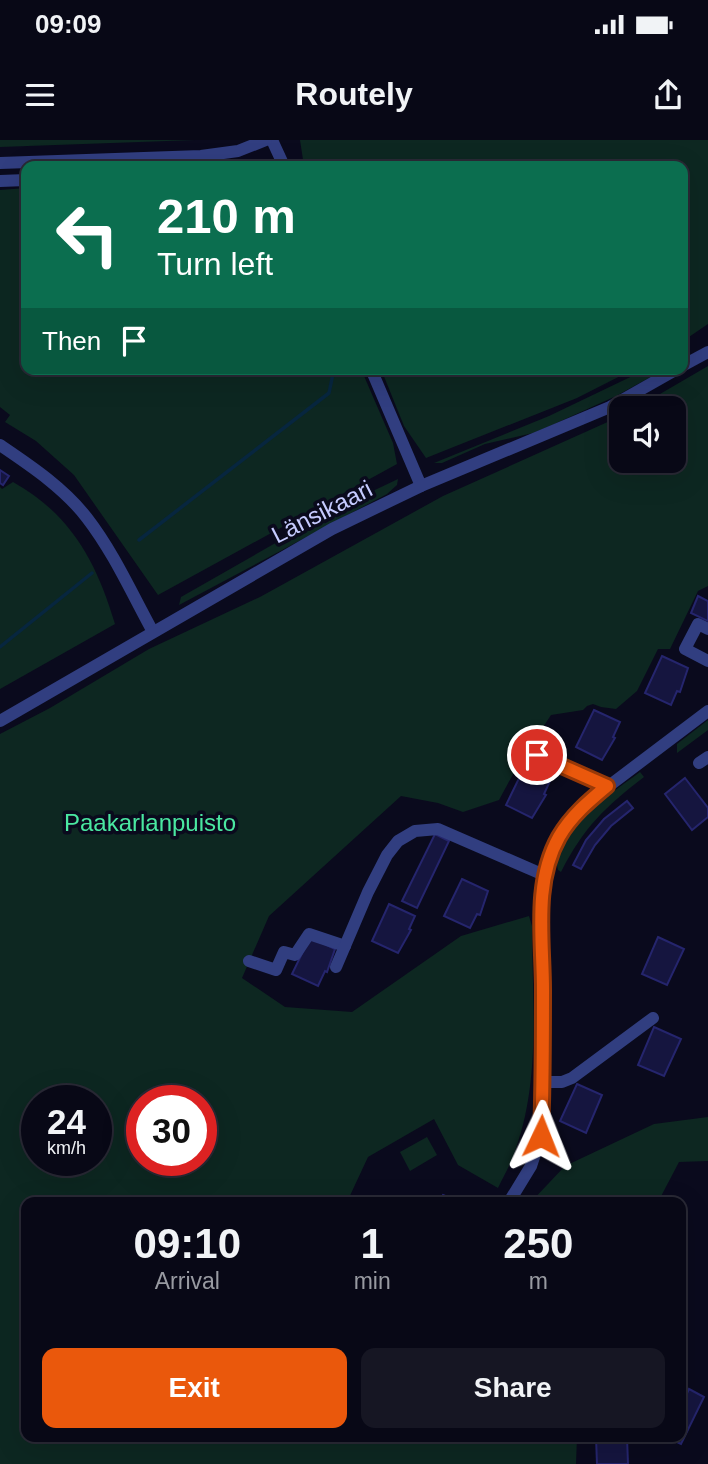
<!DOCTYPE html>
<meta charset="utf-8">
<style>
:root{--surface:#080816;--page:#161623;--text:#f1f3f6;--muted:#989aa1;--line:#292935;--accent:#ea580c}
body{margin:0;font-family:Helvetica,sans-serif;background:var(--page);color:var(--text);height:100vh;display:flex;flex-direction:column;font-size:26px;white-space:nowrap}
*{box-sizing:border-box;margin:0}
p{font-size:23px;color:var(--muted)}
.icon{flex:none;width:38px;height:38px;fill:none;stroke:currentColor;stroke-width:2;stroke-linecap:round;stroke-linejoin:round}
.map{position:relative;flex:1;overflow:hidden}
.details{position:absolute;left:21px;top:1057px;width:665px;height:245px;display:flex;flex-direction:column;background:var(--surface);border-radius:14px;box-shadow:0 7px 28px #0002,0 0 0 2px var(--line)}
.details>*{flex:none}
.top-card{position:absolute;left:21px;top:21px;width:667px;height:214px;border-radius:14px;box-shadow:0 7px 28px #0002,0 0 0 2px var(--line);background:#0b6e4f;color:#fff;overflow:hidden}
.buttons{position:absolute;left:609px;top:256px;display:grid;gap:14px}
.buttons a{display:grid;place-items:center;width:77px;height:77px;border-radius:14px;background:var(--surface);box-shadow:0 7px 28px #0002,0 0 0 2px var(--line);font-size:35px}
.speed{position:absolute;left:21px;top:945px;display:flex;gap:14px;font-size:35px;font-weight:700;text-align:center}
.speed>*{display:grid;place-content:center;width:91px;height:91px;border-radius:50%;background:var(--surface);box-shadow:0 7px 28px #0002,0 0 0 2px var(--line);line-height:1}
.speed small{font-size:18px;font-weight:400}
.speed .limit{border:10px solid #d22;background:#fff;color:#111}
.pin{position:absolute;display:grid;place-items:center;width:60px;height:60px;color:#fff;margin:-30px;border:4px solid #fff;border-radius:50%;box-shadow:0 2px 7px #0007}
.me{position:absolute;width:77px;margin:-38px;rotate:2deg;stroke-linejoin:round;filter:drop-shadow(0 0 5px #0008)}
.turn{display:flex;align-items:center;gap:24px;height:147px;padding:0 21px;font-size:32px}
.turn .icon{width:91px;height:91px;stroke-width:2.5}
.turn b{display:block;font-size:49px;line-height:60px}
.then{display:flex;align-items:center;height:66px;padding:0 21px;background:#0003;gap:14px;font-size:26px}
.eta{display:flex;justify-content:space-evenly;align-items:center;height:119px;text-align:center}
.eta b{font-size:42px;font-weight:600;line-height:49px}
.button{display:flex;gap:14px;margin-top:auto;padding:14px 21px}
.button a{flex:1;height:80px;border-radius:14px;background:var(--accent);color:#fff;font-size:28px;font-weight:600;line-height:80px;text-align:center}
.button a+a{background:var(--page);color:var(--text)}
.status{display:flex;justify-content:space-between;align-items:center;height:49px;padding:0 35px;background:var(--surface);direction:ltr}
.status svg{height:19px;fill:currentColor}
header{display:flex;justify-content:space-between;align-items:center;height:91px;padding:0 21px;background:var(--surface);font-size:32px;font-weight:600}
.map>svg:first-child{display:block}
.green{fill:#0d2721;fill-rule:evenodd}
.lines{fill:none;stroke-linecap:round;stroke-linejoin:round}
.stream{stroke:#07263f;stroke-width:3.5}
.building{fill:#15153f;stroke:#25256d;stroke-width:2}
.minor{stroke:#313e80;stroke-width:12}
.route-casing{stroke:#983908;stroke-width:18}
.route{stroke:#ea580c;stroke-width:12}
.labels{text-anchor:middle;stroke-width:7;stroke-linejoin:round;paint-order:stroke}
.street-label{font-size:24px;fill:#c6cbff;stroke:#0a0a1d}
.park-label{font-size:24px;fill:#4ae7a1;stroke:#0a0a1d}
</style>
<div class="status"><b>09:09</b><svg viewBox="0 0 49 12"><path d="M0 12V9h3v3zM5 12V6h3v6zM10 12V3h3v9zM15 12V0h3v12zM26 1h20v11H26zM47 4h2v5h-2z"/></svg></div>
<header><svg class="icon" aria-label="menu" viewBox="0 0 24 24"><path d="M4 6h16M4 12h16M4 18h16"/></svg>Routely<svg class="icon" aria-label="share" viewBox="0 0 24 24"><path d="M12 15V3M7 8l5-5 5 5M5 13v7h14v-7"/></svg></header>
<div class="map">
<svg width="708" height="1324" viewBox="0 0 708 1324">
<rect width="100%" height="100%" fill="#0a0a1d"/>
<g class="green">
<polygon points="0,0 195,0 0,7"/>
<polygon points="300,0 708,0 708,184 683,201 682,26 304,26"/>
<polygon points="26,48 26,229 361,229 393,303 397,324 158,455 74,335 36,301 5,282 10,275 0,267 0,50"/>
<path d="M 708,226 L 708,446 L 698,451 L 670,509 L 658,509 L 637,551 L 616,569 L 601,567 L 593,564 L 587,566 L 583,570 L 551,575 L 517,627 L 499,660 L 463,672 L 438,663 L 401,656 L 269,776 L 242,838 L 285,867 L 352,872 L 461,796 L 529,776 L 532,786 C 532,859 541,938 516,1008 C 512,1022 504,1035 498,1048 L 458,1025 L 434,979 L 368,1017 L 347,1062 L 26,1062 L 26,1297 L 577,1297 L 576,1324 L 0,1324 L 0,594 L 50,568 L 149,509 L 260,457 L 443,356 L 621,276 L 621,320 L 674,320 L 674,268 L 636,268 ZM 37,961 L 96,961 L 96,1020 L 37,1020 ZM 142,961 L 201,961 L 201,1020 L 142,1020 Z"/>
<polygon points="381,229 634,229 577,258 426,318 404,286"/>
<polygon points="647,229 665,229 616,256 552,285 533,293 485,304 442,323 434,323 549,276"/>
<polygon points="398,339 397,345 387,354 179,465 181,457 335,369"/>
<path d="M 13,342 C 71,374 97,423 115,484 L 0,549 L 0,347 L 2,349 Z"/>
<polygon points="708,580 708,590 677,613 677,604"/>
<path d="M 640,632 L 644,637 C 605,667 584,687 561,732 L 558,730 L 556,721 C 575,677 602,660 640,632 Z"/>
<polygon points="708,977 708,1021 679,1022 658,1062 531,1062 565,1026 654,984"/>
<polygon points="427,997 437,1015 410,1031 400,1012"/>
</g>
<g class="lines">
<g class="stream">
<polyline points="139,400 329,253 334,229"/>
<polyline points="0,507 92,433"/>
</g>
</g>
<g class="building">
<polygon points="0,330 9,336 3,345 0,343"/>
<polygon points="698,456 708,461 708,481 691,473"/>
<polygon points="662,516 688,528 680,552 677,551 671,565 645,553"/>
<polygon points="594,570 620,582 613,597 615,598 602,620 576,607"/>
<polygon points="524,628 550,641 544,654 546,655 532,678 506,665"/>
<polygon points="685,638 708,668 708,677 692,690 665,654"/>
<polygon points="627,661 633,668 611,686 595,705 581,729 573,725 586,700 604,679"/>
<polygon points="435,694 449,701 417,768 402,761"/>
<polygon points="462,739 488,751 480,775 477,774 470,788 444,776"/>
<polygon points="389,764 415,776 409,789 411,790 398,813 372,801"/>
<polygon points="310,797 335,809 327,832 325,831 318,846 292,834"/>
<polygon points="658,797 684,809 667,845 642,834"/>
<polygon points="654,887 681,899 664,936 638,925"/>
<polygon points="577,944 602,955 586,993 560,981"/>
<polygon points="443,1055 459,1062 439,1062"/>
<polygon points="689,1249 704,1257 681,1304 666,1297 681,1297 681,1266"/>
<polygon points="596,1297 627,1297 628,1324 597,1324"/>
</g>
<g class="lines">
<g class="minor">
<polyline points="272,0 284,26"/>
<polyline points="0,23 201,16 238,11 266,0"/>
<polyline points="0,41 26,40"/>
<polyline points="682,226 708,212"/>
<polyline points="371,229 421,346"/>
<path d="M 0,305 C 31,326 64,348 87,378 C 114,413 132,454 153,492"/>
<polyline points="708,489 698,484 685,509 708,521"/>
<polyline points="0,581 332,389 421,346 610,267 677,229"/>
<polyline points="537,615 607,646"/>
<polyline points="699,623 708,617"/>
<polyline points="249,821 276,830 284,812 295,815 309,794 345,806"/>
<polyline points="336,827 368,752 387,715 398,701 415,691 438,689 544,735"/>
<polyline points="543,942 562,942 572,938 653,878"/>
<polyline points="509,1062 531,1026 541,996 543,942 542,768 544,735 559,696 585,664 708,571"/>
</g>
</g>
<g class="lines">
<defs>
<path id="route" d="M 537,615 L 607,646 C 589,661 571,676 559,697 C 533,743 543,800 543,850 C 543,899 543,947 541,996"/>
</defs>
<use href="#route" class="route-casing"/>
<use href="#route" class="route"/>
</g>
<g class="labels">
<g class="street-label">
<text transform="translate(322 372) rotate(-27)" y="8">Länsikaari</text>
</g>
<g class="park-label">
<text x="150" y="691">Paakarlanpuisto</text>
</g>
</g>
</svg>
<div class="buttons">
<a><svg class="icon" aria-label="sound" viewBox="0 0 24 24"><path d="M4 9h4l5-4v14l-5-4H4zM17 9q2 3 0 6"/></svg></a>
</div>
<div class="speed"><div>24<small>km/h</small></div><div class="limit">30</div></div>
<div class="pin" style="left:537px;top:615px;background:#d93025"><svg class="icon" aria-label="arrive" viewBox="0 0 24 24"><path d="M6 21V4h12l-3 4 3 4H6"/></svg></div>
<svg class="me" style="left:541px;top:996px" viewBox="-20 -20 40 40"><path d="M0-17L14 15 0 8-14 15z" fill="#ea580c" stroke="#fff" stroke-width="4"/></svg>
<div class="top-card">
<div class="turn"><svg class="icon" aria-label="left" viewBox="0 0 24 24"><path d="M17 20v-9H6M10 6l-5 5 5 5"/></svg><div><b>210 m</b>Turn left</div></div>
<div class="then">Then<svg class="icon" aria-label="arrive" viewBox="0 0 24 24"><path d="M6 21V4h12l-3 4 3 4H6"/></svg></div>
</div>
<section class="details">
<div class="eta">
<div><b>09:10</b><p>Arrival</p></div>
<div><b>1</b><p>min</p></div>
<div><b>250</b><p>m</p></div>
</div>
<div class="button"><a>Exit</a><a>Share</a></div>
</section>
</div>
